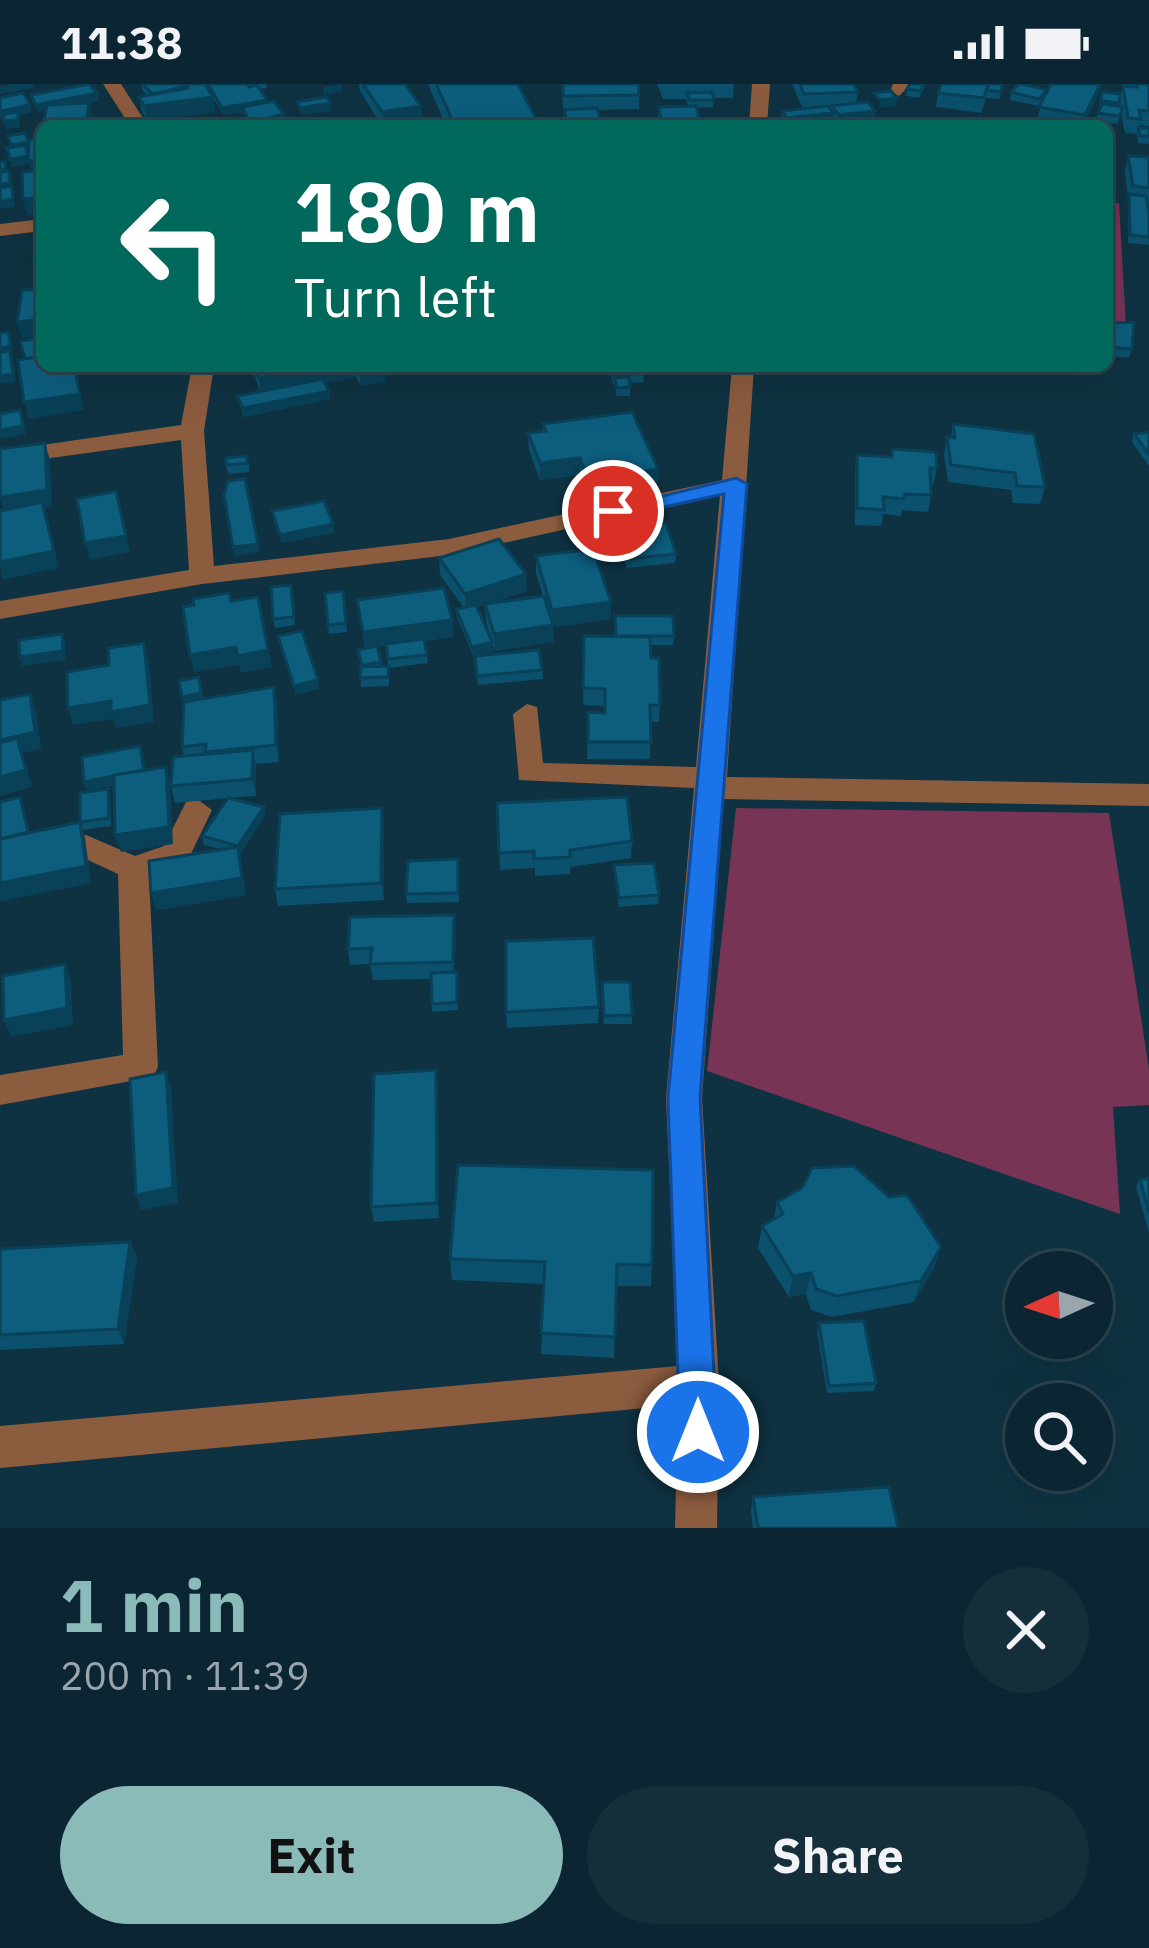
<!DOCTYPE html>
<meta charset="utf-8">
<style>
:root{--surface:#0b2632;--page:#142e3a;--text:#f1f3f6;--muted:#9aa5ac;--line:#2b434d;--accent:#8bbbb9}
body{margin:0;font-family:"IBM Plex Sans",sans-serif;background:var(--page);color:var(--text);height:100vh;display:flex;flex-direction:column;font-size:45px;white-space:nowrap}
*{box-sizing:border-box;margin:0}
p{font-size:39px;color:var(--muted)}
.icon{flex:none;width:66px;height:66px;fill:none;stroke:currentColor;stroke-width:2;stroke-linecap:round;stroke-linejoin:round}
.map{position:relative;height:1444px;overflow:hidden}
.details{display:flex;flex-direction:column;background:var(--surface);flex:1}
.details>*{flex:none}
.banner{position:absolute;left:36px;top:36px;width:1077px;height:252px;border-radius:18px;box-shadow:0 12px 48px #0002,0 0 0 3px var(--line);background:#00695c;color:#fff;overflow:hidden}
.needle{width:78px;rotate:267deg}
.controls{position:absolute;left:1005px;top:1167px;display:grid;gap:24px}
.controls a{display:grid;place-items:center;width:108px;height:108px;border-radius:50%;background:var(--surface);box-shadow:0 12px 48px #0002,0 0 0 3px var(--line);font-size:60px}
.pin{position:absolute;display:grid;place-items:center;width:102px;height:102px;color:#fff;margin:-51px;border:6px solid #fff;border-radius:50%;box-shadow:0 3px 12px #0007}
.me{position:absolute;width:132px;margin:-66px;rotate:0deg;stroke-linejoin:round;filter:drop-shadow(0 0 9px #0008)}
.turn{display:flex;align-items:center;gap:42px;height:252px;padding:0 60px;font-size:54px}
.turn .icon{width:156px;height:156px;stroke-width:2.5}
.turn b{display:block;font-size:84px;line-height:102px}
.round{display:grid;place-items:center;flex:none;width:126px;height:126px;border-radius:63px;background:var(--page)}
.overview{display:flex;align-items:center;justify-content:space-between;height:204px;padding:0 60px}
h1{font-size:72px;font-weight:700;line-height:90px;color:var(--accent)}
.cta{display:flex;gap:24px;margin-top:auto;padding:24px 60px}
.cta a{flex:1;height:138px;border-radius:72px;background:var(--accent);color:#111;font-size:48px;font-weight:700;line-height:138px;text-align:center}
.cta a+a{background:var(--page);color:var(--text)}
.status{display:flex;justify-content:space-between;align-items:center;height:84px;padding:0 60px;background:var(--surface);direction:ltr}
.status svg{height:33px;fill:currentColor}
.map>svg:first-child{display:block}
.green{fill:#773455}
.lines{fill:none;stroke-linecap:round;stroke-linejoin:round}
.minor{fill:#8c5c3f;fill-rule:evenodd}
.wall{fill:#0b506c;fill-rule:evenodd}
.shaded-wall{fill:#094158}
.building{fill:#0d5d7d;stroke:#094158;stroke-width:3}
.route{fill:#1a73e8;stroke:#114b97;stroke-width:3}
</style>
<div class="status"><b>11:38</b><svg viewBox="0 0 49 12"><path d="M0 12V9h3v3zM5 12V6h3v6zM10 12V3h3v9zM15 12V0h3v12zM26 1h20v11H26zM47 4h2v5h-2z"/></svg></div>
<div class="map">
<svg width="1149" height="1444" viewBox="0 0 1149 1444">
<rect width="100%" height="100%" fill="#0f3242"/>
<g class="green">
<polygon points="1119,119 1126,241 1107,243 1107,121"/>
<polygon points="736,724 1109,729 1149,985 1149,1021 1113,1023 1120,1130 707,987"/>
</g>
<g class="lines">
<g class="minor">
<polygon points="103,0 121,0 148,42 130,42"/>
<polygon points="752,0 770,0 767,42 749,42"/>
<polygon points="893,0 911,0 899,12 890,7"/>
<polygon points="42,135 42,147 0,152 0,140"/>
<polygon points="192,282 214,282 204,347 214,482 449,455 722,396 732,282 754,282 727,693 1149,700 1149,722 723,715 702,1014 719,1300 717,1444 675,1444 678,1321 0,1384 0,1342 678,1282 666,1014 694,704 519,696 513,630 527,620 537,623 543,679 696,683 720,411 449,471 202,500 0,535 0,517 189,486 181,356 0,381 0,367 181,341"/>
<polygon points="197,715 212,726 187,778 149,791 158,983 153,993 0,1021 0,991 123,971 118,790 75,770 71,762 75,754 86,751 135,772 164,762 186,718"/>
</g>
</g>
<g class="wall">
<polygon points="141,0 207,3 206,0 266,0 267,4 260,5 268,19 284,30 284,34 293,42 249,42 243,28 224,31 213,14 215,28 147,37 142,28 139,13 147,11 143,7"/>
<polygon points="359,0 405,0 421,22 422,37 382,42 360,7"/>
<polygon points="428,0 518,0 540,42 446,42"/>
<polygon points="561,0 640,0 639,25 597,26 602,42 565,42"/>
<polygon points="657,0 734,0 733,14 713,14 713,23 696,24 701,42 658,42 658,23 688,22 686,15 663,15"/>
<polygon points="792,0 854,0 858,8 856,19 875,27 874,34 838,38 833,32 832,37 786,42 781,35 782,27 803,25"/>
<polygon points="926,0 919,14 906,12 907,5"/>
<polygon points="1002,0 1000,15 986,14 981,29 936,23 938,9"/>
<polygon points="1051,0 1101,0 1084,42 1060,42 1036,38 1042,18 1038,22 1010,16 1011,8 1047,6"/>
<polygon points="1124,0 1149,0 1149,42 1139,41 1139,44 1149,44 1149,60 1138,59 1137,50 1125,49 1121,29 1117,40 1096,36 1102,8 1120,15 1123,2 1125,2"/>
<polygon points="1128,72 1149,73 1149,119 1147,119 1149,161 1128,159 1128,114 1125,87"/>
<polygon points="42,141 42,193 37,193 33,177"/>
<polygon points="1114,239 1132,265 1129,274 1108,272"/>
<polygon points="251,282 384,282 386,298 361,302 356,293 325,299 329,307 330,315 244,333 237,312 260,307"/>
<polygon points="608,282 642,282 644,298 630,299 630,312 616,312 616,300 613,300"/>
<polygon points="543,340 658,385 657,401 617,407 613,398 584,402 580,391 540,396 529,366 528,349 543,347"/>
<polygon points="953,340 1045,403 1040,420 1013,419 1011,406 948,398 944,370 947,353 951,353"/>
<polygon points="1149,348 1149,382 1132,358 1134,350"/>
<polygon points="892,365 937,384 933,401 931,401 931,411 928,428 902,426 901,432 883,430 881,442 855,441 855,387 857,371 891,373"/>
<polygon points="249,380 249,388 228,390 226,381"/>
<polygon points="618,444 676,470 675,479 627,484 618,453"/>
<polygon points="536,472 611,535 553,543 554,558 495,567 492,559 493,567 473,571 457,534 456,525 464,524 440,491 439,474 527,507 477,523 492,558 486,537 485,520 543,512 536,489"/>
<polygon points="291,501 295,541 275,544 273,535"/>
<polygon points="343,507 347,548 329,550 325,509"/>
<path d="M 357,516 L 452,536 L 453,553 L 424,557 L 428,579 L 389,584 L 389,602 L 361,603 L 361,583 L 358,566 L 365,565 ZM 386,562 L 388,582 L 382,582 L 378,563 Z"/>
<polygon points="584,552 674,552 673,561 650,561 651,574 660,621 659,638 650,638 650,675 587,675 588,628 605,629 605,622 583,621"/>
<polygon points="475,572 542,586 543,595 478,601"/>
<polygon points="199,593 203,614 274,603 277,620 279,678 256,680 256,712 230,714 264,723 265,732 239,770 246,811 156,826 221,765 204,761 202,752 228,714 175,719 171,702 184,672 182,663"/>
<polygon points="108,705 110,714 111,742 83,746 91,799 0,817 0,718 20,713 29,749 80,738"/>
<polygon points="497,719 632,757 631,774 570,783 570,790 535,792 535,784 500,786"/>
<polygon points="382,724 384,741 384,816 278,822 275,805"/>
<polygon points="458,775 459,818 407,819 406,810"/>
<polygon points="614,781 659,811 658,820 619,823"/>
<polygon points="456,848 454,888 457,896 458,926 432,928 431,895 373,896 370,880 350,881 348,865"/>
<polygon points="601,907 632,931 632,940 604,940"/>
<polygon points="599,923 598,939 507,944 506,928"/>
<polygon points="436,986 439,1134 374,1138 371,1123"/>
<polygon points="1140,1095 1149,1095 1149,1149 1136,1103"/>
<polygon points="777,1118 941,1163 934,1184 914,1218 832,1233 811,1226 806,1210 789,1213 758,1164 762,1142 774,1136"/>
<polygon points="130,1158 137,1173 124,1260 0,1266 0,1165"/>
<polygon points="450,1175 652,1181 651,1202 617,1202 614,1274 541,1270 544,1200 452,1196"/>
<polygon points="819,1239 876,1299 874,1307 827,1309 817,1247"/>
<polygon points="753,1413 898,1444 753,1444 751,1426"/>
</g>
<g class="shaded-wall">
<polygon points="11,0 33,0 34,4 0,10 0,2"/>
<polygon points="341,0 342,7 324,11 323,3"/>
<polygon points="1100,0 1101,0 1100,7 1083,42 1085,31"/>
<polygon points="97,9 99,17 38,28 36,21"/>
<polygon points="213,13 215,28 147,37 144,22"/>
<polygon points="897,14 896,22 879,24 880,16"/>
<polygon points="267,16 268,23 243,23 243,28 224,31 222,24"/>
<polygon points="89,19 93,34 91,42 86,42"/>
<polygon points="331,19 332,27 301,31 300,24"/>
<polygon points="30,21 32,28 19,31 20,43 6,45 4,37 18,31 0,35 0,27"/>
<polygon points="421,22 422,37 383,42 382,28"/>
<polygon points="875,27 874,34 838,38 839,31"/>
<polygon points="833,29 832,37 786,42 787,34"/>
<polygon points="28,72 42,76 42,91 32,92 29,80 12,83 10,75"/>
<polygon points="12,102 15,123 0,125 0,117"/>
<polygon points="42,113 42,129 27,131 23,115"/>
<polygon points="42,235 42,252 22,254 17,238"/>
<polygon points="8,248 13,270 12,271 16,298 0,300 0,264"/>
<polygon points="75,282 84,326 29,335 24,318"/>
<polygon points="324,282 355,282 356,293 261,310 259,294"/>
<polygon points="384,282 386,298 361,302 359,286"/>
<polygon points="329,307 330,315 244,333 243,324"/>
<polygon points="20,326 26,350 0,355 0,346"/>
<polygon points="45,359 50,376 52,423 44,424 59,484 2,496 0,478 4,430 0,413"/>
<polygon points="580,374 580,391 540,396 540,379"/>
<polygon points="614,381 613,398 584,402 584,385"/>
<polygon points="658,385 657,401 617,407 618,391"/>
<polygon points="116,407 130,468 90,476 85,459"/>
<polygon points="333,440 334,449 281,459 280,451"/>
<polygon points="258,460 259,468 235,472 233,463"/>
<polygon points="526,490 527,507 466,527 465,510"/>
<polygon points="611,518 611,535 553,543 554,558 495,567 494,550 553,542 552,526"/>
<polygon points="452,536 453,553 365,565 363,548"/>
<polygon points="62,550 65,559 65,576 22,582 20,573"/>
<polygon points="492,558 493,567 473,571 472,563"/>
<polygon points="144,559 149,576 154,638 116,644 113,635 73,641 68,624"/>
<polygon points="236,563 268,566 272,583 241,589 239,581 194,588 190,571"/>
<polygon points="318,596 319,605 295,611 294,602"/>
<polygon points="274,603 277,620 279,678 276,661"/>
<polygon points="201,609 203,618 184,622 182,613"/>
<polygon points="30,610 36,627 41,665 22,669 32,703 0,712 0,656"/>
<polygon points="140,662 146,695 87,707 84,698"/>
<polygon points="253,666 256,683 256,712 252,695"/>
<polygon points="166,683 170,700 173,760 121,768 115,751"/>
<polygon points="264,723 265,732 240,771 238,762"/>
<polygon points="382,724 384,741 384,816 381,799"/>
<polygon points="80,738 85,754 91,799 0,817 0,799"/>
<polygon points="238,763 246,811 156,826 151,809"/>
<polygon points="454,831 456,848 454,894 453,878"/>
<polygon points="65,880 71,897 73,941 11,953 4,936"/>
<polygon points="436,986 438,1002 439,1134 437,1119"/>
<polygon points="166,988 171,1004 178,1119 141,1126 136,1111"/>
<polygon points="130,1158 137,1173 124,1260 118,1245"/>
<polygon points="941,1163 934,1184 914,1218 921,1197"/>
<polygon points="811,1189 806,1210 789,1213 793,1192"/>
</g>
<g class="building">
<polygon points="89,0 97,9 36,21 31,11"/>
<polygon points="142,0 187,0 185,0 187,2 153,10"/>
<polygon points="185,0 205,0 213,13 144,22 139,13 188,4"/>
<polygon points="208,0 247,0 249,3 257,1 267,16 222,24"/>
<polygon points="363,0 405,0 421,22 382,28"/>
<polygon points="436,0 518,0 540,42 455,42"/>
<polygon points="563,0 638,0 639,11 563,12"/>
<polygon points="800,0 854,0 858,8 804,10"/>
<polygon points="910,0 924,0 920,7 907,5"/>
<polygon points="941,0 988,0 984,14 938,9"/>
<polygon points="989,0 1002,0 1001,8 987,6"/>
<polygon points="1019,0 1022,0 1047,6 1039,15 1011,8"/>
<polygon points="1051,0 1100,0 1085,31 1039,23"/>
<polygon points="1135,0 1149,0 1149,27 1139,26 1141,35 1128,34 1123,2 1137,3"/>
<polygon points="891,7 897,14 880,16 874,9"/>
<polygon points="712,8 714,16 689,16 687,9"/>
<polygon points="1102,8 1120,10 1119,19 1101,17"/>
<polygon points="23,9 30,21 0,27 0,14"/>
<polygon points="327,13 331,19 300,24 297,18"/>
<polygon points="274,17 284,30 258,37 289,33 293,42 251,42 243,23"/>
<polygon points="868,18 875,27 839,31 832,22"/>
<polygon points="89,19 86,40 43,42 47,21"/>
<polygon points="1102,20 1123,23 1119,32 1098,29"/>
<polygon points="696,22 701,42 663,42 658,23"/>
<polygon points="828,22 833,29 787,34 782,27"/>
<polygon points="597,24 602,42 568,42 564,26"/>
<polygon points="18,28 18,36 4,37 4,30"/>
<polygon points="241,35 243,42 183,42"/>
<polygon points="110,37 109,42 89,42 89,39"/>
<polygon points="1138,44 1149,44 1149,52 1140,52"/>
<polygon points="25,49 29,58 11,61 8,52"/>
<polygon points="42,55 42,76 28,77 29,56"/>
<polygon points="25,61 28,72 10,75 7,64"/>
<polygon points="1128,72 1149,73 1149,104 1133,102"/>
<polygon points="5,77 6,85 0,86 0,78"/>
<polygon points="42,86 42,113 23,115 22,88"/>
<polygon points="9,87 10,99 0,100 0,88"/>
<polygon points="12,102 13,115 0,117 0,104"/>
<polygon points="1129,110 1146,112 1149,130 1149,153 1130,151"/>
<polygon points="42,141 42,177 33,177"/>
<polygon points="42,205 42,235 17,238 22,206"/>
<polygon points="1134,238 1132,265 1110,263 1114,239"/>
<polygon points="8,248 11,262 0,264 0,249"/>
<polygon points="42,253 42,272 25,275 20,257"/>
<polygon points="10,267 13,290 0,292 0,268"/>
<polygon points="42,272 42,282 74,282 80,310 24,318 18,276"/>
<polygon points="254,282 324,282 259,294"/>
<polygon points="357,282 382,282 359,286"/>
<polygon points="610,282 642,282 644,289 613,292"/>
<polygon points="629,293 630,303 616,304 615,294"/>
<polygon points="323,295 329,307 243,324 237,312"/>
<polygon points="20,326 23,342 0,346 0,330"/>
<polygon points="632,328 658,385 618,391 614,381 584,385 580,374 540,379 528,349 546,347 543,340"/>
<polygon points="953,340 1034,350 1045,403 1017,402 1015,389 951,381 947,353 955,354"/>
<polygon points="1149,348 1149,370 1134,350"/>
<polygon points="45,359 47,406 0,413 0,365"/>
<polygon points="892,365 936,368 937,384 930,384 931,411 905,410 904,415 883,413 884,426 857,424 857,371 892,373"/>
<polygon points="247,372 247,379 226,381 226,374"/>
<polygon points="245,395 258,460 233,463 224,411 228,397"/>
<polygon points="116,407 126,452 85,459 77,415"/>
<polygon points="324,417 333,440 280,451 272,427"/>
<polygon points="42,418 54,467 0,478 0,427"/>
<polygon points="666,439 676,470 627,475 618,444"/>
<polygon points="499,455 526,490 465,510 439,474"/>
<polygon points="593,465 611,518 552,526 536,472"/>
<polygon points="291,501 294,533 273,535 271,503"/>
<polygon points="444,504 452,536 363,548 357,516"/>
<polygon points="343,507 346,539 328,541 325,509"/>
<polygon points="229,509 231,517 258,513 268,566 237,572 236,563 190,571 183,523 194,521 193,515"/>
<polygon points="544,512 553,541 494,550 485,520"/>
<polygon points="476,521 492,558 472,563 456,525"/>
<polygon points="615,532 673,532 674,552 616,552"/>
<polygon points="302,547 318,596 294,602 278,552"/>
<polygon points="62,550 63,567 20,573 19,556"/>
<polygon points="584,552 650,553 651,574 659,574 660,621 650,621 651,658 588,658 588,628 605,629 605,605 583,604"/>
<polygon points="424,555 427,571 388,575 386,560"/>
<polygon points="144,559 150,621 111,628 111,617 68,624 67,588 109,581 108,564"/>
<polygon points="377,562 381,578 362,581 358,566"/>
<polygon points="539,566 542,586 477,592 475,572"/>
<polygon points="389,582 388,593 360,594 361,583"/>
<polygon points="199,593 201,609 182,613 179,597"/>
<polygon points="274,603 276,661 205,668 206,660 182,663 184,618"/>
<polygon points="30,610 35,648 0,656 0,616"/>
<polygon points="17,654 26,686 0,693 0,659"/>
<polygon points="140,662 144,686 84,698 82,673"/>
<polygon points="253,666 252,695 171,702 173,673"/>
<polygon points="166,683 169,743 115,751 114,691"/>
<polygon points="108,705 109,734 80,738 80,709"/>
<polygon points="20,713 28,748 0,755 0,718"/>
<polygon points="627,713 632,757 570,766 570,773 534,775 534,767 499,769 497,719"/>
<polygon points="228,714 264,723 238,762 202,752"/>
<polygon points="382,724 381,799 275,805 280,730"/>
<polygon points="80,738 86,782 0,799 0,755"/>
<polygon points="238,763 242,794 151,809 149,777"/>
<polygon points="458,775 458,809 406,810 408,777"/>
<polygon points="654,779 659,811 619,814 614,781"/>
<polygon points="454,831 453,878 370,880 372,864 348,865 350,833"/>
<polygon points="593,854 599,923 506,928 506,857"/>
<polygon points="65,880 67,924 4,936 3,892"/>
<polygon points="457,888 457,918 432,920 431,889"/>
<polygon points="602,898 630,898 632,931 604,932"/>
<polygon points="436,986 437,1119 371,1123 374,990"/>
<polygon points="166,988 173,1104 136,1111 130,995"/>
<polygon points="458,1081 653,1086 652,1181 617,1180 615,1253 541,1249 545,1178 450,1175"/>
<polygon points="854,1082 889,1113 907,1111 941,1163 921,1197 837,1212 816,1205 811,1189 793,1192 762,1142 783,1130 777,1118 802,1104 812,1084"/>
<polygon points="1140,1095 1149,1095 1149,1129"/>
<polygon points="130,1158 118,1245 0,1251 0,1165"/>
<polygon points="864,1237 876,1299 829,1302 819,1239"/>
<polygon points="889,1403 898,1444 758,1444 753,1413"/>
</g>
<polygon class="route" points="736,394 747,400 700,1014 717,1348 711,1361 698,1367 685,1361 680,1348 668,1014 724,410 613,434 602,427"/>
</svg>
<div class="controls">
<a><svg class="needle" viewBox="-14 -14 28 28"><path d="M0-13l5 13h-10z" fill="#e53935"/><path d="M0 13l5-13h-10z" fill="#9aa5ac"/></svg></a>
<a><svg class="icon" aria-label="search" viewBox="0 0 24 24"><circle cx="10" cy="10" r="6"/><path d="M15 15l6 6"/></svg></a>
</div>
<div class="pin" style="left:613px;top:427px;background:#d93025"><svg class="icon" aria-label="arrive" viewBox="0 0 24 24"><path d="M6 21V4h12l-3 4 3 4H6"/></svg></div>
<svg class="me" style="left:698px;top:1348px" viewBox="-20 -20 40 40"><circle r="17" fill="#1a73e8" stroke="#fff" stroke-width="3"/><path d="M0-11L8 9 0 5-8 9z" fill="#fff"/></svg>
<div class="banner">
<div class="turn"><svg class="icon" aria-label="left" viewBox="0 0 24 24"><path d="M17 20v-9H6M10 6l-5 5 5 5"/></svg><div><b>180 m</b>Turn left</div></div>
</div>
</div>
<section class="details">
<div class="overview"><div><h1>1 min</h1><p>200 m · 11:39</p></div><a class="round"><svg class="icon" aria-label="close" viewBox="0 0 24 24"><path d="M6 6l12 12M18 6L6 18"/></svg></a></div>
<div class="cta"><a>Exit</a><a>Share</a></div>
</section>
